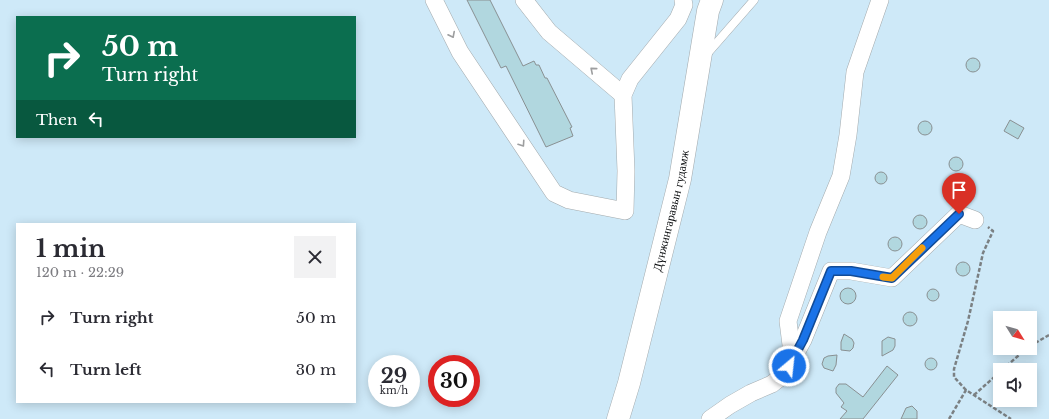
<!DOCTYPE html>
<meta charset="utf-8">
<style>
:root{--surface:#fff;--page:#f2f2f3;--text:#2b2b33;--muted:#7c7c81}
body{margin:0;font-family:"Libre Baskerville",serif;background:var(--page);color:var(--text);height:100vh;display:flex;flex-direction:column;font-size:15px;white-space:nowrap}
*{box-sizing:border-box;margin:0}
p{font-size:13px;color:var(--muted)}
.icon{flex:none;width:22px;height:22px;fill:none;stroke:currentColor;stroke-width:2;stroke-linecap:round;stroke-linejoin:round}
.map{position:relative;flex:1;overflow:hidden}
.details{position:absolute;left:16px;top:223px;width:340px;height:180px;display:flex;flex-direction:column;background:var(--surface);border-radius:0px;box-shadow:0 2px 10px #0003}
.details>*{flex:none}
.top-card{position:absolute;left:16px;top:16px;width:340px;height:122px;border-radius:0px;box-shadow:0 2px 10px #0003;background:#0b6e4f;color:#fff;overflow:hidden}
.needle{width:26px;rotate:127deg}
.fabs{position:absolute;left:993px;top:311px;display:grid;gap:8px}
.fabs a{display:grid;place-items:center;width:44px;height:44px;border-radius:0px;background:var(--surface);box-shadow:0 2px 10px #0003;font-size:20px}
.speed{position:absolute;left:368px;top:355px;display:flex;gap:8px;font-size:20px;font-weight:700;text-align:center}
.speed>*{display:grid;place-content:center;width:52px;height:52px;border-radius:50%;background:var(--surface);box-shadow:0 2px 10px #0003;line-height:1}
.speed small{font-size:10px;font-weight:400}
.speed .limit{border:6px solid #d22;background:#fff;color:#111}
.pin{position:absolute;display:grid;place-items:center;width:34px;height:34px;color:#fff;margin:-41px -17px;border-radius:50% 50% 50% 0;rotate:-45deg;box-shadow:0 0 4px #0007}
.pin .icon{rotate:45deg}
.me{position:absolute;width:44px;margin:-22px;rotate:28deg;stroke-linejoin:round;filter:drop-shadow(0 0 3px #0008)}
.turn{display:flex;align-items:center;gap:14px;height:84px;padding:0 20px;font-size:18px}
.turn .icon{width:52px;height:52px;stroke-width:2.5}
.turn b{display:block;font-size:28px;line-height:34px}
.then{display:flex;align-items:center;height:38px;padding:0 20px;background:#0003;gap:8px;font-size:15px}
.round{display:grid;place-items:center;flex:none;width:42px;height:42px;border-radius:0px;background:var(--page)}
.summary{display:flex;align-items:center;justify-content:space-between;height:68px;padding:0 20px}
h1{font-size:24px;font-weight:700;line-height:30px}
ul{padding:0;list-style:none}
li{display:flex;align-items:center;gap:12px;height:52px;padding:0 20px}
li div{flex:1}
li b{display:block;font-size:15px}
li em{font-style:normal}
.map>svg:first-child{display:block}
.green{fill:#cee9f8;fill-rule:evenodd}
.building{fill:#b1d7df;stroke:#899092}
.lines{fill:none;stroke-linecap:round;stroke-linejoin:round}
.lane-casing{stroke:#a3aaad;stroke-width:9}
.street-casing{stroke:#a3aaad;stroke-width:18}
.primary-casing{stroke:#a3aaad;stroke-width:23}
.path{stroke:#7b8083;stroke-width:2.5;stroke-dasharray:4 2;stroke-linecap:butt}
.lane{stroke:#fff;stroke-width:8}
.street{stroke:#fff;stroke-width:17}
.primary{stroke:#fff;stroke-width:22}
.oneway{stroke:#9d9e9f}
.route-casing{stroke:#114b97;stroke-width:10}
.route{stroke:#1a73e8;stroke-width:7}
.slow{stroke:#f59e0b;stroke-width:7}
.labels{text-anchor:middle;stroke-width:4;stroke-linejoin:round;paint-order:stroke}
.street-label{font-size:12px;fill:#0a0c0e;stroke:#fff}
</style>
<div class="map">
<svg width="1049" height="419" viewBox="0 0 1049 419">
<rect width="100%" height="100%" fill="#f0f7fb"/>
<path class="green" d="M 0,0 L 1049,0 L 1049,419 L 0,419 ZM 17,17 L 355,17 L 355,137 L 17,137 ZM 17,224 L 355,224 L 355,402 L 17,402 ZM 1000,318 L 1030,318 L 1030,348 L 1000,348 ZM 377,364 L 411,364 L 411,398 L 377,398 ZM 437,364 L 471,364 L 471,398 L 437,398 ZM 1000,370 L 1030,370 L 1030,400 L 1000,400 Z"/>
<g class="building">
<polygon points="467,0 490,0 523,66 534,61 536,65 539,65 545,78 547,78 572,127 570,128 573,136 546,147 506,66 501,68"/>
<circle cx="973" cy="65" r="7"/>
<polygon points="1010,120 1024,128 1018,139 1004,131"/>
<circle cx="925" cy="128" r="7"/>
<circle cx="956" cy="164" r="7"/>
<circle cx="881" cy="178" r="6"/>
<circle cx="920" cy="222" r="7"/>
<circle cx="895" cy="244" r="7"/>
<circle cx="963" cy="269" r="7"/>
<circle cx="848" cy="296" r="8"/>
<circle cx="933" cy="295" r="6"/>
<circle cx="910" cy="319" r="7"/>
<polygon points="844,334 852,339 854,343 853,348 850,351 841,350 841,342"/>
<polygon points="888,337 895,339 895,346 893,350 882,356 882,341"/>
<polygon points="837,355 836,365 833,371 824,368 822,364 824,358 828,356"/>
<circle cx="931" cy="364" r="6"/>
<polygon points="887,366 898,375 863,419 840,419 847,411 841,407 844,403 836,393 836,388 839,384 846,384 863,397"/>
<polygon points="912,406 917,411 917,419 901,419 906,408"/>
</g>
<g class="lines">
<defs>
<polyline id="lane" points="706,55 754,0"/>
<g id="street">
<polyline points="434,0 460,52 554,193 569,200 625,211 626,171 623,95 630,79 678,19 684,5 683,0"/>
<polyline points="524,0 549,32 623,95"/>
<polyline points="791,362 803,340 831,271 851,271 892,278 959,214 975,220"/>
<polyline points="710,419 730,405 751,393 772,384 782,376 789,366 792,353 788,321 818,232 841,176 848,135 855,72 880,0"/>
</g>
<g id="primary">
<path id="s1" d="M 618,419 L 629,383 L 680,179 L 708,11 L 712,0"/>
</g>
</defs>
<use href="#lane" class="lane-casing"/>
<use href="#street" class="street-casing"/>
<use href="#primary" class="primary-casing"/>
<g class="path">
<polyline points="1030,346 1049,335"/>
<polyline points="1002,370 1027,348"/>
<polyline points="966,390 954,377 954,369 968,321 983,253 993,231 988,227"/>
<polyline points="974,395 1000,372"/>
<polyline points="949,419 966,390 1011,419"/>
</g>
<use href="#lane" class="lane"/>
<use href="#street" class="street"/>
<use href="#primary" class="primary"/>
</g>
<defs><path id="oneway-chevron" d="M-2-3.5L2.5 0L-2 3.5" fill="none" stroke-width="1.6" stroke-linecap="round" stroke-linejoin="round"/></defs>
<g class="oneway">
<use href="#oneway-chevron" transform="translate(452 35) rotate(63)"/>
<use href="#oneway-chevron" transform="translate(593 70) rotate(-140)"/>
<use href="#oneway-chevron" transform="translate(522 144) rotate(56)"/>
</g>
<g class="lines">
<defs>
<polyline id="route" points="789,366 803,340 831,271 851,271 892,278 959,214"/>
</defs>
<use href="#route" class="route-casing"/>
<use href="#route" class="route"/>
<polyline class="slow" points="883,277 892,278 922,248"/>
</g>
<g class="labels">
<g class="street-label">
<text dy="4" stroke="none"><textPath href="#s1" startOffset="215">Дүнжингаравын гудамж</textPath></text>
</g>
</g>
</svg>
<div class="fabs">
<a><svg class="needle" viewBox="-14 -14 28 28"><path d="M0-13l5 13h-10z" fill="#e53935"/><path d="M0 13l5-13h-10z" fill="#7c7c81"/></svg></a>
<a><svg class="icon" aria-label="sound" viewBox="0 0 24 24"><path d="M4 9h4l5-4v14l-5-4H4zM17 9q2 3 0 6"/></svg></a>
</div>
<div class="speed"><div>29<small>km/h</small></div><div class="limit">30</div></div>
<div class="pin" style="left:959px;top:214px;background:#d93025"><svg class="icon" aria-label="arrive" viewBox="0 0 24 24"><path d="M6 21V4h12l-3 4 3 4H6"/></svg></div>
<svg class="me" style="left:789px;top:366px" viewBox="-20 -20 40 40"><circle r="17" fill="#1a73e8" stroke="#fff" stroke-width="3"/><path d="M0-11L8 9 0 5-8 9z" fill="#fff"/></svg>
<div class="top-card">
<div class="turn"><svg class="icon" aria-label="right" viewBox="0 0 24 24"><path d="M7 20v-9h11M14 6l5 5-5 5"/></svg><div><b>50 m</b>Turn right</div></div>
<div class="then">Then<svg class="icon" aria-label="left" viewBox="0 0 24 24"><path d="M17 20v-9H6M10 6l-5 5 5 5"/></svg></div>
</div>
<section class="details">
<div class="summary"><div><h1>1 min</h1><p>120 m · 22:29</p></div><a class="round"><svg class="icon" aria-label="close" viewBox="0 0 24 24"><path d="M6 6l12 12M18 6L6 18"/></svg></a></div>
<ul>
<li><svg class="icon" aria-label="right" viewBox="0 0 24 24"><path d="M7 20v-9h11M14 6l5 5-5 5"/></svg><div><b>Turn right</b></div><em>50 m</em></li>
<li><svg class="icon" aria-label="left" viewBox="0 0 24 24"><path d="M17 20v-9H6M10 6l-5 5 5 5"/></svg><div><b>Turn left</b></div><em>30 m</em></li>
</ul>
</section>
</div>
